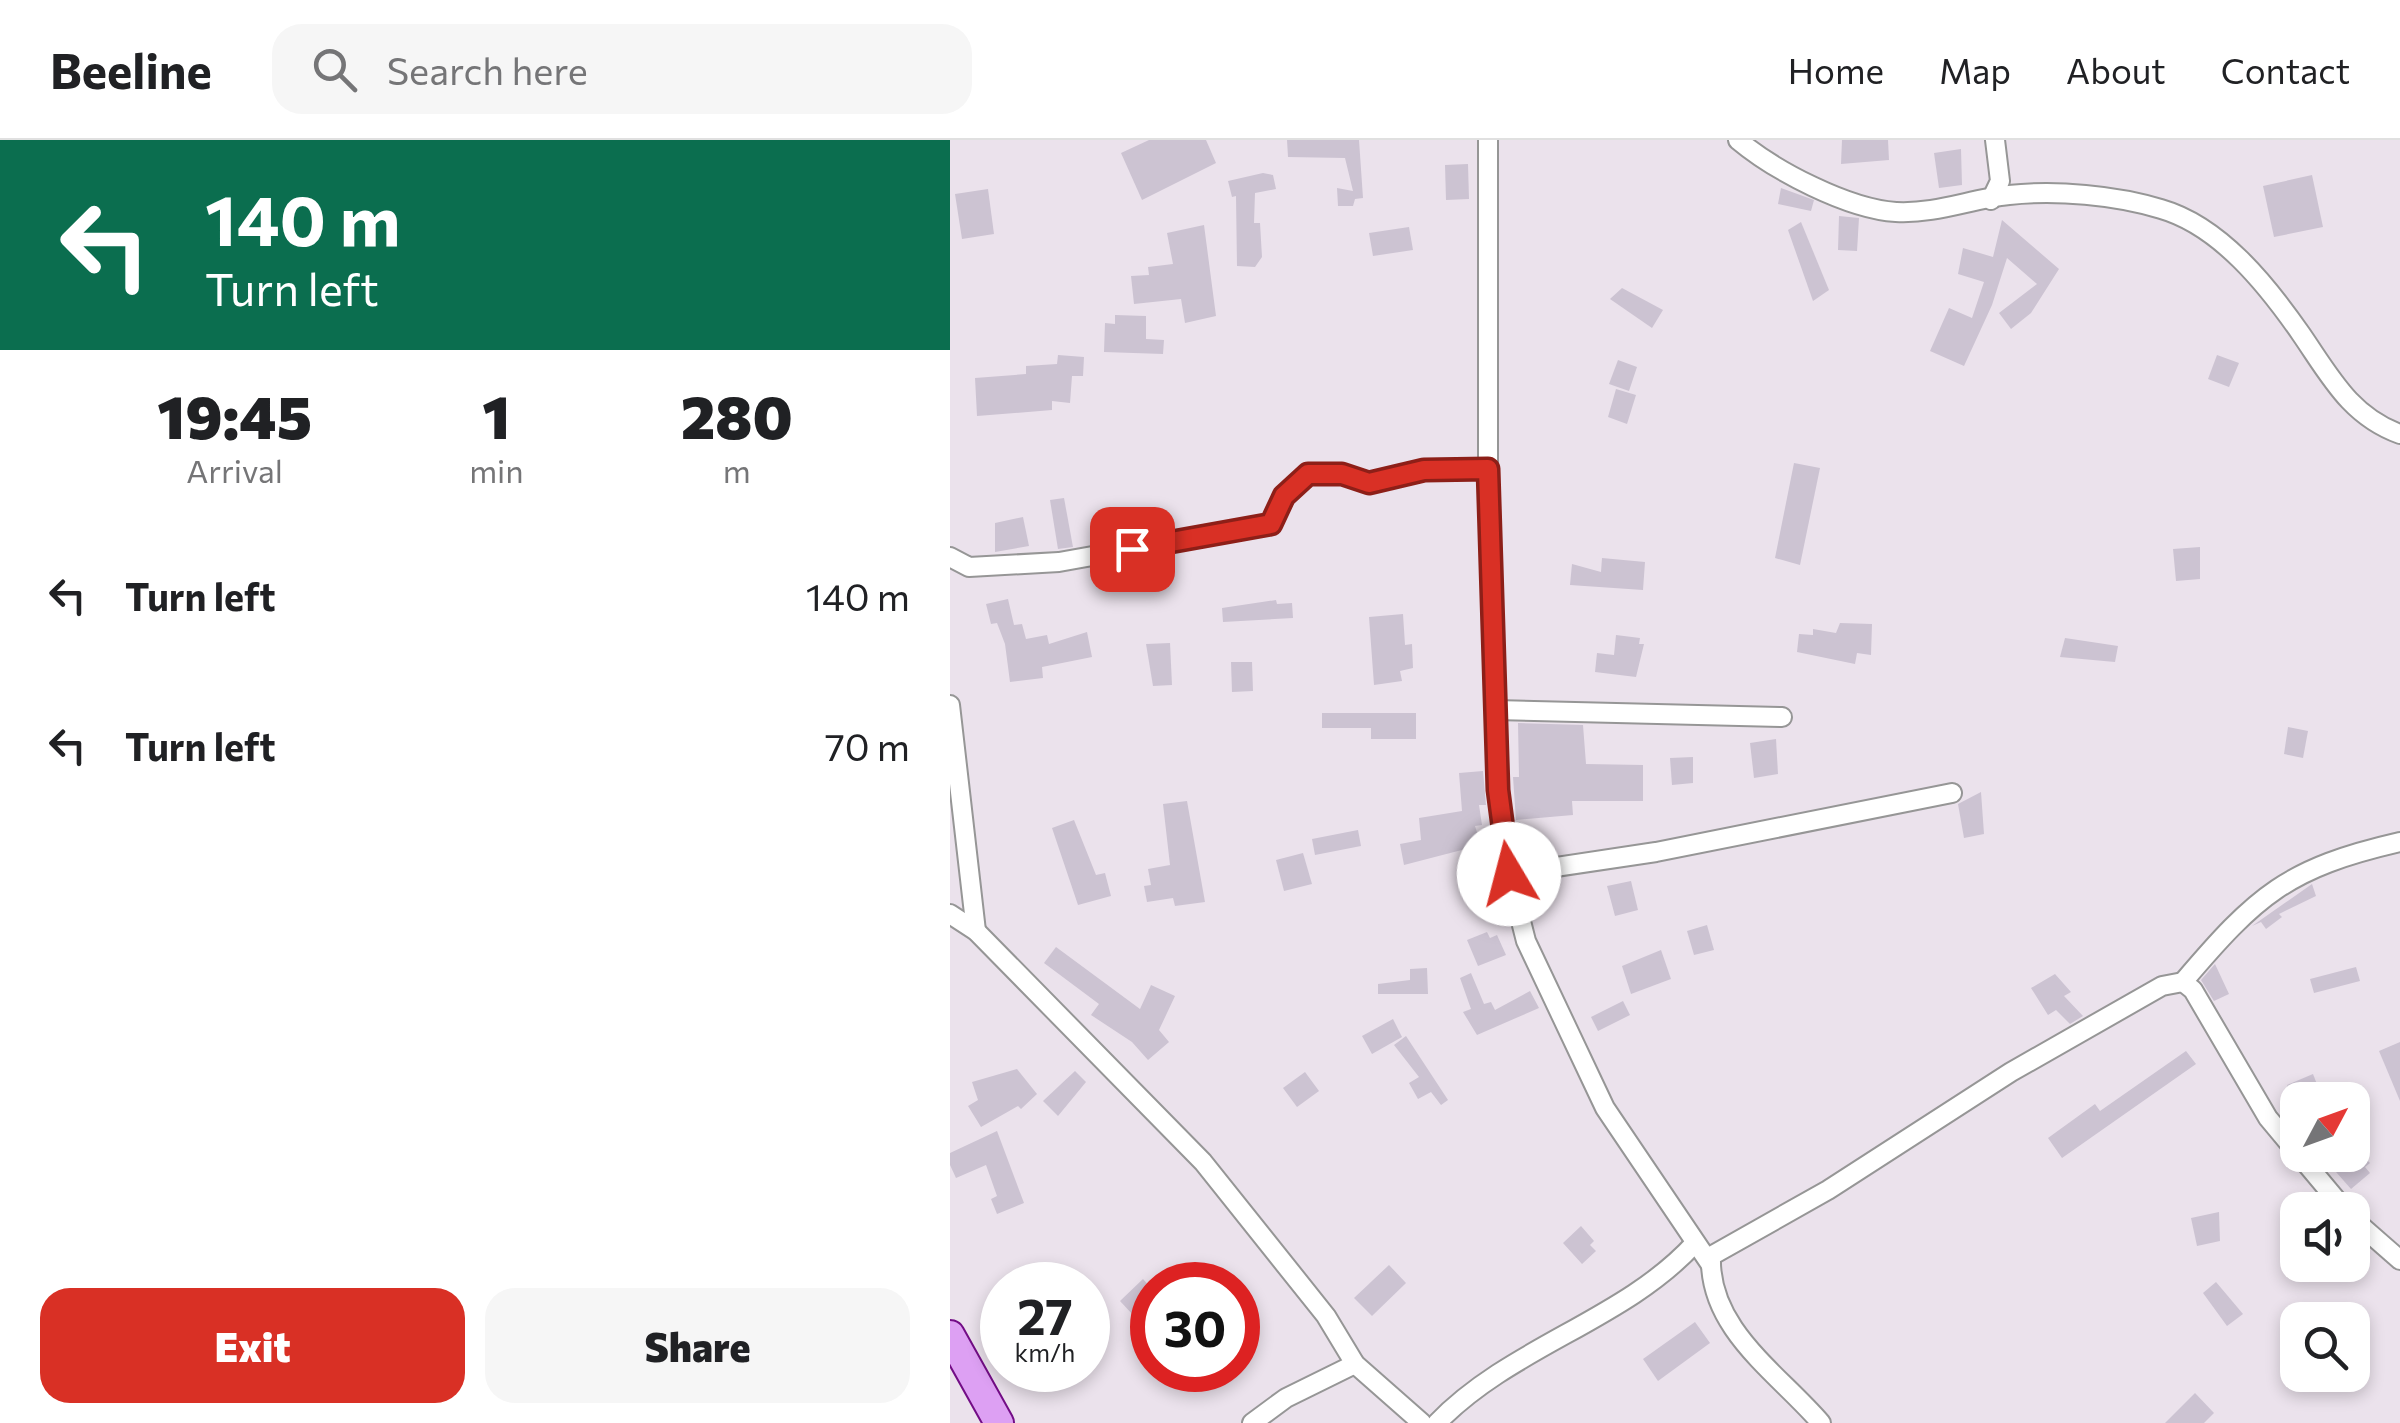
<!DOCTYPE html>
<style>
:root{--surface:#fff;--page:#f6f6f6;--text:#202124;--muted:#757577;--line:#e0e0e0;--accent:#d93025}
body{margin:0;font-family:Commissioner,sans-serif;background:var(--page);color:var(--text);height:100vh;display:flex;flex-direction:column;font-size:38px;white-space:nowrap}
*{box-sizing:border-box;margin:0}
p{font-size:32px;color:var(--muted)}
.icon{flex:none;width:55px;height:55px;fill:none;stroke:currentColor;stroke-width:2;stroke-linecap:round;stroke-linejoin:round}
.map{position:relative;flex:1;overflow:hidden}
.sheet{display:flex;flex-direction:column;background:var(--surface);width:950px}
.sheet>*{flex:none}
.top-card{background:#0b6e4f;color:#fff;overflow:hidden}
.needle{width:65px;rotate:49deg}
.controls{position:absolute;left:1330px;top:942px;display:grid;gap:20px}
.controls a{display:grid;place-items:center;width:90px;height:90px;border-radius:20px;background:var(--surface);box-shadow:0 5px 15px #0003;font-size:50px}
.speed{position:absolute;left:30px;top:1122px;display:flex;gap:20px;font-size:50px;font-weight:700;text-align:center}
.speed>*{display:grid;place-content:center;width:130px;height:130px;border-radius:50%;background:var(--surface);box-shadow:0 5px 15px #0003;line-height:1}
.speed small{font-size:25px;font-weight:400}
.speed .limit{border:15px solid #d22;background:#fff;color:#111}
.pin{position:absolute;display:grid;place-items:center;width:85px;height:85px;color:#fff;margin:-42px;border-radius:20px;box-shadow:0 5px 15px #0006}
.me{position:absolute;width:110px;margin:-55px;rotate:352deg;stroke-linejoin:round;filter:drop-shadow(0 0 8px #0008)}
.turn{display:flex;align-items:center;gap:35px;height:210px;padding:0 40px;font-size:45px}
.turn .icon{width:130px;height:130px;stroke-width:2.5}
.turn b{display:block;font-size:70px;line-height:85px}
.eta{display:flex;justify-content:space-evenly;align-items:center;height:170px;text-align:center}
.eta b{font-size:60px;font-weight:800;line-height:70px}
.cta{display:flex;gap:20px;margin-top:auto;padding:20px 40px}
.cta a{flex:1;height:115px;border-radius:30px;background:var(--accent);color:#fff;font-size:40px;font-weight:800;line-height:115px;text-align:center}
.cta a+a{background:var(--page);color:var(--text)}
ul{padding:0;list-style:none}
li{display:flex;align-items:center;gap:30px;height:150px;padding:0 40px}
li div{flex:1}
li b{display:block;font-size:38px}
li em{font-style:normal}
header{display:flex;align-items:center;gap:60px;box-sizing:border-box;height:140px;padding:0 50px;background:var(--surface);border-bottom:2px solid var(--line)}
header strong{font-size:48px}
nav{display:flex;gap:55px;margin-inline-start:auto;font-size:35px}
.search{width:700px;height:90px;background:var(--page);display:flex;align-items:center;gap:25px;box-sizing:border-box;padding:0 35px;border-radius:30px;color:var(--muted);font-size:38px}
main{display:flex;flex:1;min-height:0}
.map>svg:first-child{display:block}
.building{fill:#ccc3d2}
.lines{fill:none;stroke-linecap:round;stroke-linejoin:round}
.minor-casing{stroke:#969696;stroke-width:22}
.primary-casing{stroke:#730d86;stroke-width:32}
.minor{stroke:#fff;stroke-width:18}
.primary{stroke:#dda0f3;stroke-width:28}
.route-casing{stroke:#8d1f18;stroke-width:25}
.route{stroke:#d93025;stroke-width:18}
</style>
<header>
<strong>Beeline</strong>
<div class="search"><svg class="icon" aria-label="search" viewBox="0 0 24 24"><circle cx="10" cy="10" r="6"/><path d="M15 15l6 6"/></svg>Search here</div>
<nav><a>Home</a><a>Map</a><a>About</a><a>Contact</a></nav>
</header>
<main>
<section class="sheet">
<div class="top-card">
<div class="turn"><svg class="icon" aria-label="left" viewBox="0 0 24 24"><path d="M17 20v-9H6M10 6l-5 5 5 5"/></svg><div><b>140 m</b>Turn left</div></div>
</div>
<div class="eta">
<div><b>19:45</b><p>Arrival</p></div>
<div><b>1</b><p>min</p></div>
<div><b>280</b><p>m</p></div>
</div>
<ul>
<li><svg class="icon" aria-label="left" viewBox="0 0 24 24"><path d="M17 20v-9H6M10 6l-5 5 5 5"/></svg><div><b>Turn left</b></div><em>140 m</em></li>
<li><svg class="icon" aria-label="left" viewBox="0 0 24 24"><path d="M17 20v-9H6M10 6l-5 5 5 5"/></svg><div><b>Turn left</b></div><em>70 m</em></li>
</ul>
<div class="cta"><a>Exit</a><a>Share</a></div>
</section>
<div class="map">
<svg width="1450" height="1283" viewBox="0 0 1450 1283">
<rect width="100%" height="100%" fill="#ebe2ec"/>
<g class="building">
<polygon points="199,0 256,0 266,23 192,60 171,13"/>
<polygon points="337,0 409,0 413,58 405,59 403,66 388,66 387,48 403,51 395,18 338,17"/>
<polygon points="892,0 938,0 939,20 891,24"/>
<polygon points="1011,9 1012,45 989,48 984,13"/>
<polygon points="518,24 519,59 496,60 495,25"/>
<polygon points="313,33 323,35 326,49 305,53 304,83 310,83 312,117 305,127 287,126 286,56 282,57 278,41"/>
<polygon points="1362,35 1373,87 1324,97 1313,46"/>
<polygon points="831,48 864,60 861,71 828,64"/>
<polygon points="38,49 44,94 12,99 5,54"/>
<polygon points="889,76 909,78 907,111 888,110"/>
<polygon points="1052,80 1109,129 1081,173 1061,189 1049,173 1087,144 1057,118 1042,165 1014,226 980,211 999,168 1022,178 1034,142 1008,134 1013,108 1043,117"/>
<polygon points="851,82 879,150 863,161 838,90"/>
<polygon points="254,85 266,176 235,183 231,159 184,164 181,136 199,135 198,127 223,124 217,93"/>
<polygon points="459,87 463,110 423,116 419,93"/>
<polygon points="672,148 713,170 702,188 660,159"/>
<polygon points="165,175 196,176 196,199 214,200 213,214 154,212 155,183 165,184"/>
<polygon points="108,215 134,217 133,236 122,236 120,263 102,261 102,270 27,276 25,238 76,234 76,226 107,224"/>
<polygon points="1267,215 1289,223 1279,247 1258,239"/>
<polygon points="668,220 687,227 679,251 659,244"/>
<polygon points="666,249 686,255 677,284 658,277"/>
<polygon points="844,323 870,328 850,425 825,418"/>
<polygon points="114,358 123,407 108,409 100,360"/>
<polygon points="73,377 79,406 45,412 45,383"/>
<polygon points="1250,407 1250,439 1226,441 1223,409"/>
<polygon points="652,418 695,422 693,450 620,445 622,424 651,432"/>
<polygon points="58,459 64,485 72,484 76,499 97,495 99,504 137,492 142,517 92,527 93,538 60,542 55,504 47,483 41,484 36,464"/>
<polygon points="326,460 327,464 342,463 343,478 273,482 272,468"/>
<polygon points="453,474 455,505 462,504 463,528 450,531 452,541 424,545 419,477"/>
<polygon points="890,483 922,484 921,515 907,513 905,524 847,512 849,494 863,495 863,489 886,493"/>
<polygon points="666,495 690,498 689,504 694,504 686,537 645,532 647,513 664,515"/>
<polygon points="1115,498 1168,506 1165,522 1110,517"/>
<polygon points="220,503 222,545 203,546 196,504"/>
<polygon points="281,522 302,522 303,551 282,552"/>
<polygon points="372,573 466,573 466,599 421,599 421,588 372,588"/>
<polygon points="568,583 633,585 636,624 693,625 693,661 622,661 623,675 566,680 563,637 569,637"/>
<polygon points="1338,587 1358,591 1353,618 1334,614"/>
<polygon points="826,599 828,634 804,638 800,603"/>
<polygon points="743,617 743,643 722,645 720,618"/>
<polygon points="533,631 536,665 529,665 532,685 525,686 531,705 454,725 450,704 471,700 469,678 512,671 509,633"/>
<polygon points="1031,652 1034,694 1014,698 1008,664"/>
<polygon points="237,661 255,762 225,766 223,758 197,762 194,746 201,745 198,729 220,725 213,664"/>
<polygon points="124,680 146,735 155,733 161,756 128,765 102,688"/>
<polygon points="408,690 411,706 365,715 362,699"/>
<polygon points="353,713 362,744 334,751 326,720"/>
<polygon points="681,741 688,770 665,776 657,746"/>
<polygon points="1362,744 1366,756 1329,774 1332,777 1316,789 1311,782 1302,786"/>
<polygon points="757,785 764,810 744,815 737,791"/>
<polygon points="537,792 540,798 547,795 556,815 528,826 517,800"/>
<polygon points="106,807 190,869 201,845 225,856 209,890 219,902 198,920 182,902 141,875 149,864 94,823"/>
<polygon points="711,810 721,839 681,854 672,826"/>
<polygon points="1265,824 1279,854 1264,861 1251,840"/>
<polygon points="1406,827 1410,841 1364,853 1360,839"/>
<polygon points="477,828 478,854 428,854 428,844 460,840 460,829"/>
<polygon points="521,833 534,864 541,862 545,870 580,851 589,868 527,895 513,872 521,869 510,838"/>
<polygon points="1105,834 1121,852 1114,856 1133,876 1120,884 1106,870 1098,875 1081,848"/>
<polygon points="673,861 680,875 648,891 641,877"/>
<polygon points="443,879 452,897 422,914 412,896"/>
<polygon points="456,896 498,960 491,965 481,952 468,959 459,943 469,937 444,905"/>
<polygon points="1450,902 1450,961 1429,911"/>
<polygon points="1236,911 1246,924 1112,1018 1098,998 1145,964 1150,971"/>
<polygon points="67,929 87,954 71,969 68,966 31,987 18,966 28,960 22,942"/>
<polygon points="125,931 136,942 108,976 93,961"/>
<polygon points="355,932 369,951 347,967 333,948"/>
<polygon points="1363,934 1370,952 1345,963 1337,945"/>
<polygon points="47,991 74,1063 47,1074 41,1059 47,1056 36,1025 6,1038 0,1025 0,1013"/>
<polygon points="1390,1015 1412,1015 1420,1023 1415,1027 1420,1033 1401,1049 1379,1024"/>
<polygon points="1269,1072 1270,1101 1247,1106 1241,1078"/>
<polygon points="631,1086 644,1101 640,1105 646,1111 632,1124 613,1103"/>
<polygon points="439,1125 456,1143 422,1176 404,1158"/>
<polygon points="193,1139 202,1149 202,1186 188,1172 184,1176 170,1161"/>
<polygon points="1266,1142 1293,1174 1277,1186 1253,1153"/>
<polygon points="745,1182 760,1203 708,1241 693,1219"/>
<polygon points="1245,1253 1264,1273 1254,1283 1215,1283"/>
</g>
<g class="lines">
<defs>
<g id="minor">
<polyline points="538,0 538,329 548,650 559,734 576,801 655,968 761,1125"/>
<path d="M 788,0 C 825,31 898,69 946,72 C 987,74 1020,59 1059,55 C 1106,50 1165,55 1211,69 C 1270,86 1317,145 1351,194 C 1380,236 1400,276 1450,294"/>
<polyline points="1041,60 1050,41 1045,0"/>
<polyline points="0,417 19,427 109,422 321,384 335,357 358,334 392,334 419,343 474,330 538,329"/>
<polyline points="0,565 26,791"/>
<polyline points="546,570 832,577"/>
<polyline points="559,734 706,712 1002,653"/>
<polyline points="0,774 26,791 253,1022 376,1176 405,1224 472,1283"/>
<path d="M 1233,842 C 1307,755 1337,728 1450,702"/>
<polyline points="1402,1078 1450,1120"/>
<polyline points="302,1283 336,1258 405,1224"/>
<path d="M 487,1283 C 561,1206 674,1181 745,1103"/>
<path d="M 871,1283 C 828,1233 758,1189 761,1116 L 878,1050 L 1061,932 L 1212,846 L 1233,842 L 1243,850 L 1318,978 L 1395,1070"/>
</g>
<polyline id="primary" points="0,1195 49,1283"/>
</defs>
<use href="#minor" class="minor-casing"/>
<use href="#primary" class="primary-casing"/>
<use href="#minor" class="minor"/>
<use href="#primary" class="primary"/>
</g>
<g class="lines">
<defs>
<polyline id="route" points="182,409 321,384 334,356 358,334 392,334 419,343 474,330 538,329 548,650 559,734"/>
</defs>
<use href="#route" class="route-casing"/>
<use href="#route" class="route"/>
</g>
</svg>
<div class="controls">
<a><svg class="needle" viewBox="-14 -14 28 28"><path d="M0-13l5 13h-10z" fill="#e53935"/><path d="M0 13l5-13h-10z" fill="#757577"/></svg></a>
<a><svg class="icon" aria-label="sound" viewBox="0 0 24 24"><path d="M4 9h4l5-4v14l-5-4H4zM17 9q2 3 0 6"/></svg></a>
<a><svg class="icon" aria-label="search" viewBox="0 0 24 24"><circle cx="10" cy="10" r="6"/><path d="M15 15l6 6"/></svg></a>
</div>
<div class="speed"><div>27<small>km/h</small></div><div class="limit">30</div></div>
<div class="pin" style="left:182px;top:409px;background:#d93025"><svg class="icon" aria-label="arrive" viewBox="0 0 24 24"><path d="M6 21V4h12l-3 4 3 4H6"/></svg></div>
<svg class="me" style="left:559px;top:734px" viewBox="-20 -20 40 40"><circle r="19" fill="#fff"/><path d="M0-13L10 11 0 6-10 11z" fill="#d93025"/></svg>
</div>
</main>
